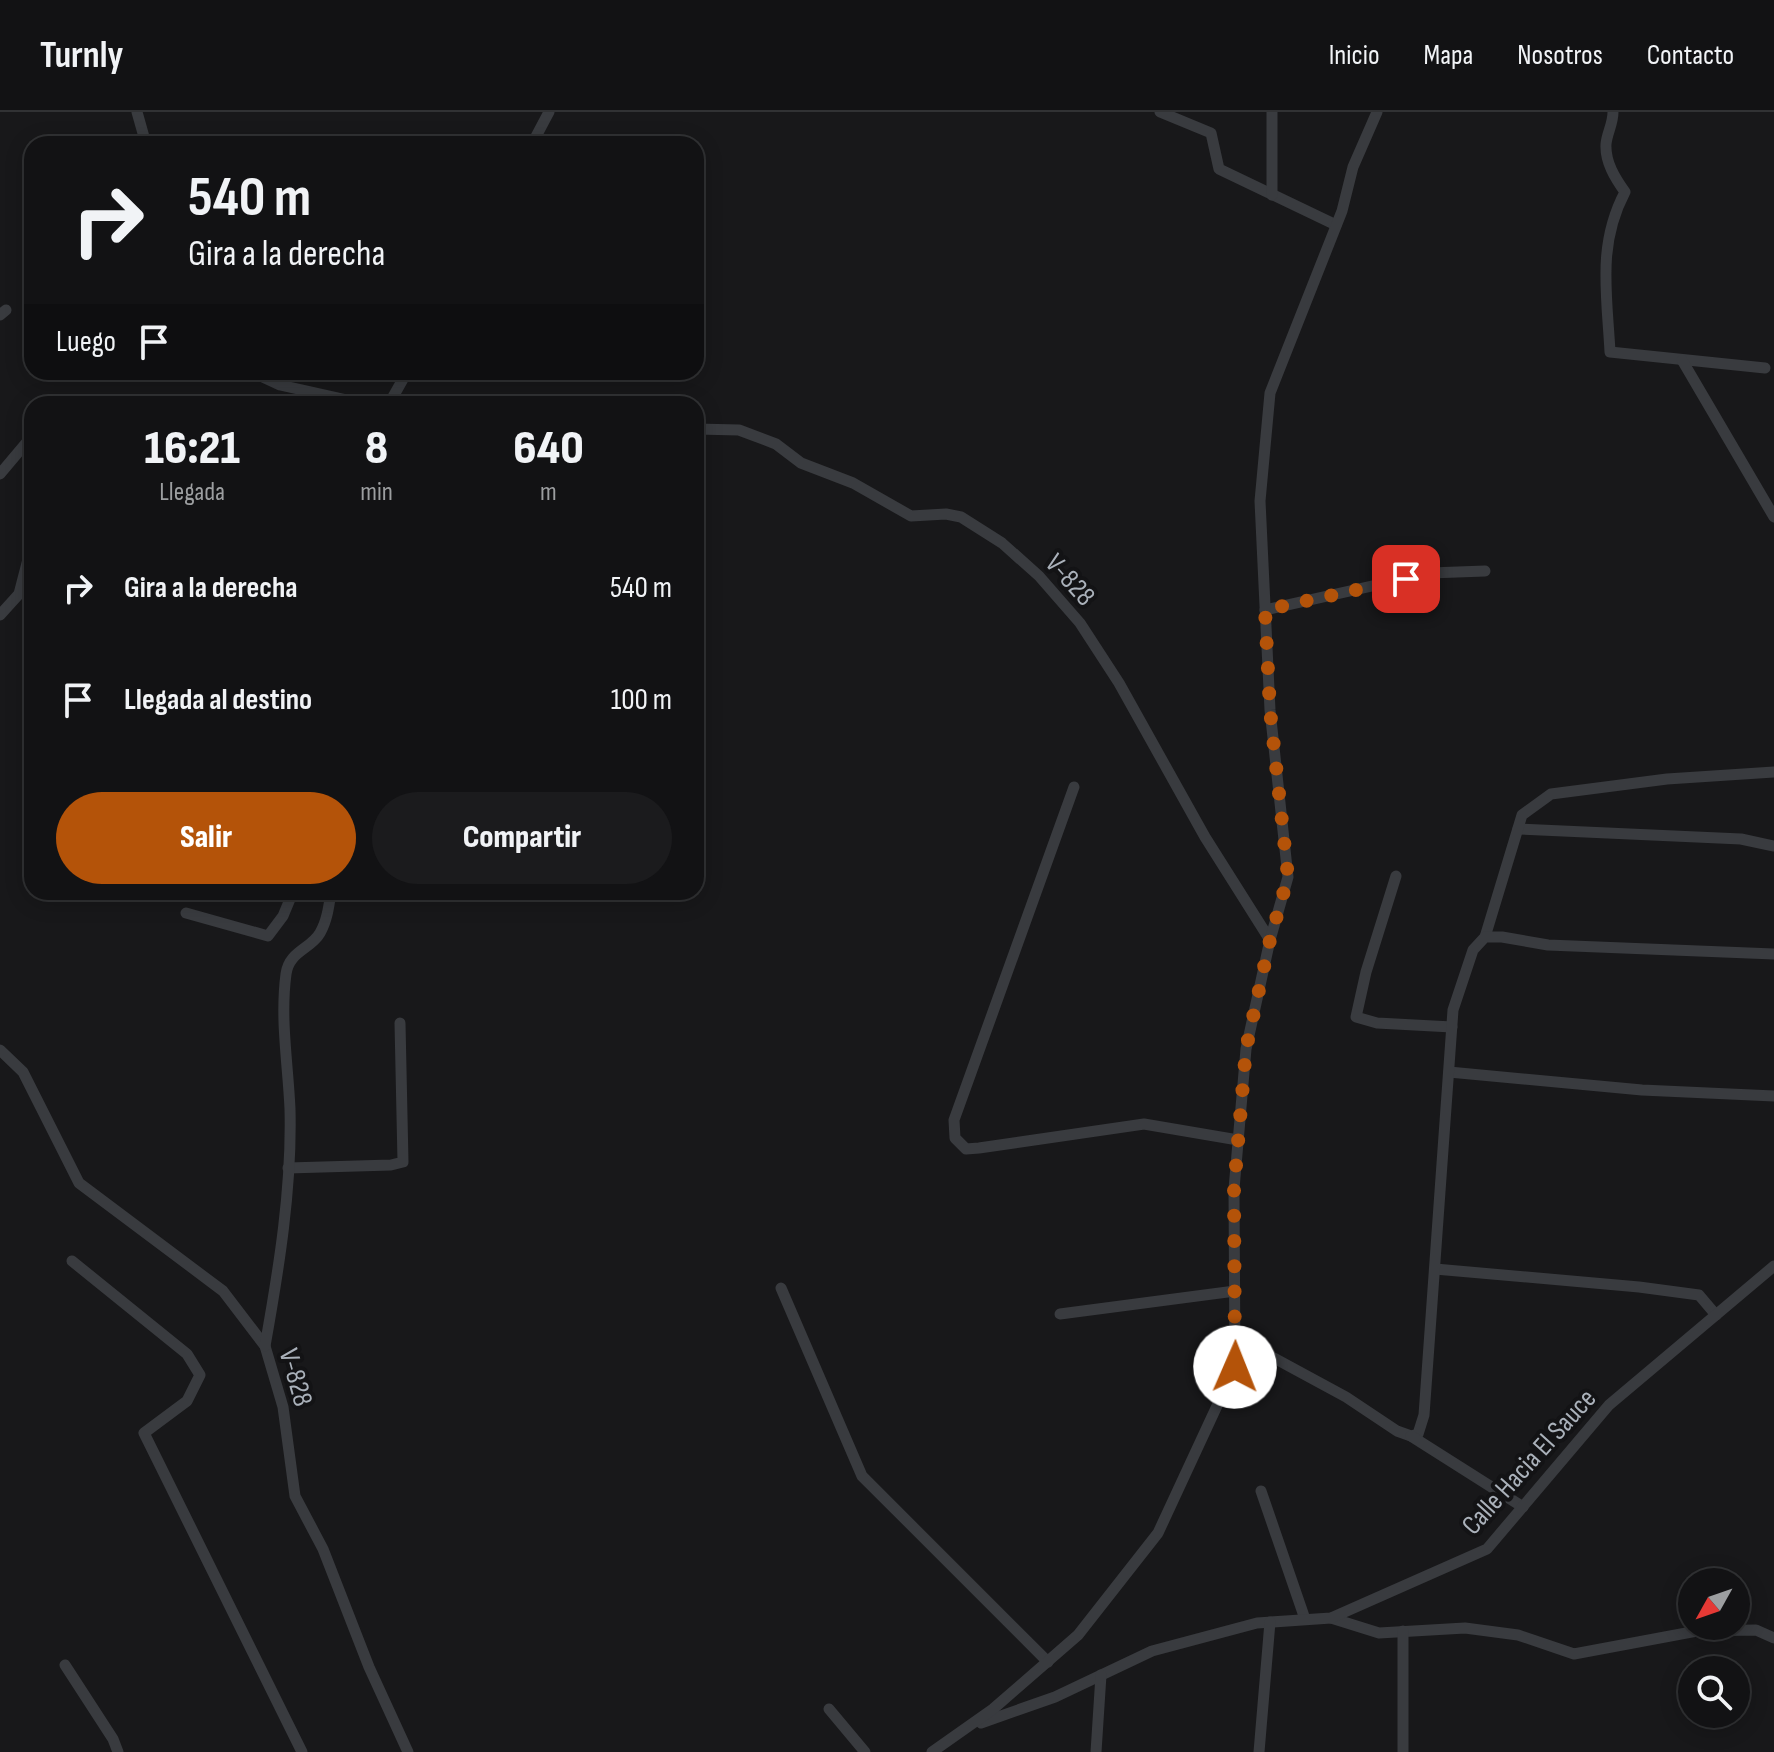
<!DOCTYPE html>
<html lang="es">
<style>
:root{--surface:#121214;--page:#1b1b1d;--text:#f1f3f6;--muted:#9c9ea0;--line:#313234;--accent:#b45309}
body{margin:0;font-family:"Sofia Sans Condensed",sans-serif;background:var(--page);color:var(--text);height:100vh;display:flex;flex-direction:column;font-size:30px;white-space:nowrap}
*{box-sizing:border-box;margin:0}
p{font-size:26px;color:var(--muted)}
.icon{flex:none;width:44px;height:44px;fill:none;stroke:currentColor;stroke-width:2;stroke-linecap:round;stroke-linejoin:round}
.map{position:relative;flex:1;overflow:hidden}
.details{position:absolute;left:24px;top:284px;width:680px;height:504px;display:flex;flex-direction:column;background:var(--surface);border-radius:24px;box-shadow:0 4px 20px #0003,0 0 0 2px var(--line)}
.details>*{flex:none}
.top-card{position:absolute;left:24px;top:24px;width:680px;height:244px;border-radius:24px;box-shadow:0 4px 20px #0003,0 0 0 2px var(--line);background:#121214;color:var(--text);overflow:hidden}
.needle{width:52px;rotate:230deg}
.tools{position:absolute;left:1678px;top:1456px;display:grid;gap:16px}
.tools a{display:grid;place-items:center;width:72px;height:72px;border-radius:50%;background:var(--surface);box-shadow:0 4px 20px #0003,0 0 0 2px var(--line);font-size:40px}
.pin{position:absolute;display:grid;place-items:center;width:68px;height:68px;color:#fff;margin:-34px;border-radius:16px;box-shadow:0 4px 12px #0006}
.me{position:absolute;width:88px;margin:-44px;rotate:1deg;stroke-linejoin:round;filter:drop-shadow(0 0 6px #0008)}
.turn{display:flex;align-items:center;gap:28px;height:168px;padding:0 32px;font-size:36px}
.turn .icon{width:104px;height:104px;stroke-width:2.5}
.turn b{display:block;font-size:56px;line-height:68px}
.then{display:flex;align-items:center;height:76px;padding:0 32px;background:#0003;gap:16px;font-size:30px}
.eta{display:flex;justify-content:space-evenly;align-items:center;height:136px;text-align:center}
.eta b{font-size:48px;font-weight:800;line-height:56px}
.primary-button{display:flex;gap:16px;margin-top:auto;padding:16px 32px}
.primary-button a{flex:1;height:92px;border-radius:48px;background:var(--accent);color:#fff;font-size:32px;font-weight:800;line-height:92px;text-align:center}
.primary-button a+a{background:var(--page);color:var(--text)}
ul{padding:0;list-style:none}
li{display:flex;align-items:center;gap:24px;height:112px;padding:0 32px}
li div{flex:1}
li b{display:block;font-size:30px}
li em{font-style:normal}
header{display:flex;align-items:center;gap:48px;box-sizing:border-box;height:112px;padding:0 40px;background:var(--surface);border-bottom:2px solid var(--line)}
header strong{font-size:38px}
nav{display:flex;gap:44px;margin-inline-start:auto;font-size:28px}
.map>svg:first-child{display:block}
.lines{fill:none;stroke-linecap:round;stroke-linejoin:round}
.minor{stroke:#393b3f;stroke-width:11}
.route{stroke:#b45309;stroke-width:14;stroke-dasharray:0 25.2}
.labels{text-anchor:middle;stroke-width:8;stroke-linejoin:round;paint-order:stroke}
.street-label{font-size:28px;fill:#aab1ba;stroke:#131315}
</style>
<header>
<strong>Turnly</strong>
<nav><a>Inicio</a><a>Mapa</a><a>Nosotros</a><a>Contacto</a></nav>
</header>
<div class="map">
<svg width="1774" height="1640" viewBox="0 0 1774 1640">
<rect width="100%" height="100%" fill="#18181a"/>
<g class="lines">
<g class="minor">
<polyline points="137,0 146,32"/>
<polyline points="1160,0 1211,21 1219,57 1336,113"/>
<path d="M 1613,0 C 1613,12 1607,21 1606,32 C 1605,50 1615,66 1625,80 C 1597,133 1607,182 1610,240 L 1765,256"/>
<polyline points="532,32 549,0"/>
<polyline points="1272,83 1272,0"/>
<polyline points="0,203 6,198"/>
<polyline points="1682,248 1774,405"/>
<polyline points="252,260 280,273 365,292"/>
<polyline points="389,292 407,260"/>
<polyline points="696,317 739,318 776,332 801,351 853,371 911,404 946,402 961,405 1002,431 1039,464 1080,511 1119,571 1205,725 1270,828"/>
<polyline points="0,362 32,324"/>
<polyline points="1265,498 1430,461 1485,459"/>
<polyline points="0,503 19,482 32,432"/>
<polyline points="1074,675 954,1008 955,1026 966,1037 979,1036 1144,1012 1238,1028"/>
<polyline points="1518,717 1741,727 1774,734"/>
<polyline points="1396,764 1366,860 1356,905 1377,911 1452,915"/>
<polyline points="186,801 268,824 283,804 293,780"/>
<polyline points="1485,825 1522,703 1551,682 1667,667 1774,660"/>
<polyline points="0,938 23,960 79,1071 223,1179 265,1234 283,1295 295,1384 323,1437 369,1555 408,1640"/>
<polyline points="1449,960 1642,978 1774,984"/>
<polyline points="288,1056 391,1053 403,1050 400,911"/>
<polyline points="72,1149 187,1242 200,1263 187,1289 144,1321 302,1640"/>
<polyline points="1435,1157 1639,1175 1699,1183 1716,1203"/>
<polyline points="781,1176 862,1364 1048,1550"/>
<polyline points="1060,1202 1235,1179"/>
<path d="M 265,1234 C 279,1156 292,1076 290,997 C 288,952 280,907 286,862 C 289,839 311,837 320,821 C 327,809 329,794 331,780"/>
<polyline points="1235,1243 1274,1246 1346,1285 1397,1319 1411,1324 1418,1322 1424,1303 1453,898 1473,838 1485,825 1502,825 1548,833 1774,842"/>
<polyline points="1411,1324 1523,1395"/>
<polyline points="1261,1379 1305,1507"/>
<polyline points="1331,1506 1379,1521 1465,1516 1518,1523 1574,1542 1697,1519 1756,1518 1774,1526"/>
<polyline points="1403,1519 1403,1640"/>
<polyline points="65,1553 113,1627 118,1640"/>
<polyline points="829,1597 865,1640"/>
<polyline points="981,1611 1055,1585 1152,1539 1257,1511 1331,1506 1487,1437 1609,1293 1774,1154"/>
<polyline points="932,1640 993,1597 1078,1523 1158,1421 1235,1255 1234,1077 1246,937 1270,828 1288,765 1270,598 1260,389 1270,281 1342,99 1353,55 1377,0"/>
<polyline points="1096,1640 1101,1563"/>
<polyline points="1259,1640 1270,1510"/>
</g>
</g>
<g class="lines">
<polyline class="route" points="1235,1255 1234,1077 1246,937 1270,828 1288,765 1270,598 1265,498 1406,467"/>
</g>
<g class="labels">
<g class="street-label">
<text transform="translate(1071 467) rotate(48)" y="10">V-828</text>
<text transform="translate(297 1265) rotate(74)" y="10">V-828</text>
<text transform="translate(1528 1349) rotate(-48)" y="10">Calle Hacia El Sauce</text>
</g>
</g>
</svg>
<div class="tools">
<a><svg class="needle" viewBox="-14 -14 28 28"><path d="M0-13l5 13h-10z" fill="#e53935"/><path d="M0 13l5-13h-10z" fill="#9c9ea0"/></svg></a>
<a><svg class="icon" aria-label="search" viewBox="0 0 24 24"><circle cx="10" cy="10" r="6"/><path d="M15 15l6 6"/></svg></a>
</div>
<div class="pin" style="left:1406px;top:467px;background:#d93025"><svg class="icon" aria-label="arrive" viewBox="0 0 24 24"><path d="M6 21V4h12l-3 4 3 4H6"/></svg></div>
<svg class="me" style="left:1235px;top:1255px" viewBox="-20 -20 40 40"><circle r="19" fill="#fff"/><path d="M0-13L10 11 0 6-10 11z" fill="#b45309"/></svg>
<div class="top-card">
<div class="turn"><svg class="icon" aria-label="right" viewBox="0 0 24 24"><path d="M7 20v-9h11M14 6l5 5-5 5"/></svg><div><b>540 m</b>Gira a la derecha</div></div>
<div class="then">Luego<svg class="icon" aria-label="arrive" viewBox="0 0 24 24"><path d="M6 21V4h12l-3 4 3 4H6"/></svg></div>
</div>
<section class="details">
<div class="eta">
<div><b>16:21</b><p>Llegada</p></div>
<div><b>8</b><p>min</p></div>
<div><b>640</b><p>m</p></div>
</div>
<ul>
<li><svg class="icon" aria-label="right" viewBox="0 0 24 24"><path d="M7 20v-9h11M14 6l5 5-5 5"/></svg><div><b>Gira a la derecha</b></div><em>540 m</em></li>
<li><svg class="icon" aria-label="arrive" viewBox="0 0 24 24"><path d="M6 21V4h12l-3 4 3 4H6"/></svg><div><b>Llegada al destino</b></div><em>100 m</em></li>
</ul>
<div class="primary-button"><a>Salir</a><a>Compartir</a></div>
</section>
</div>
